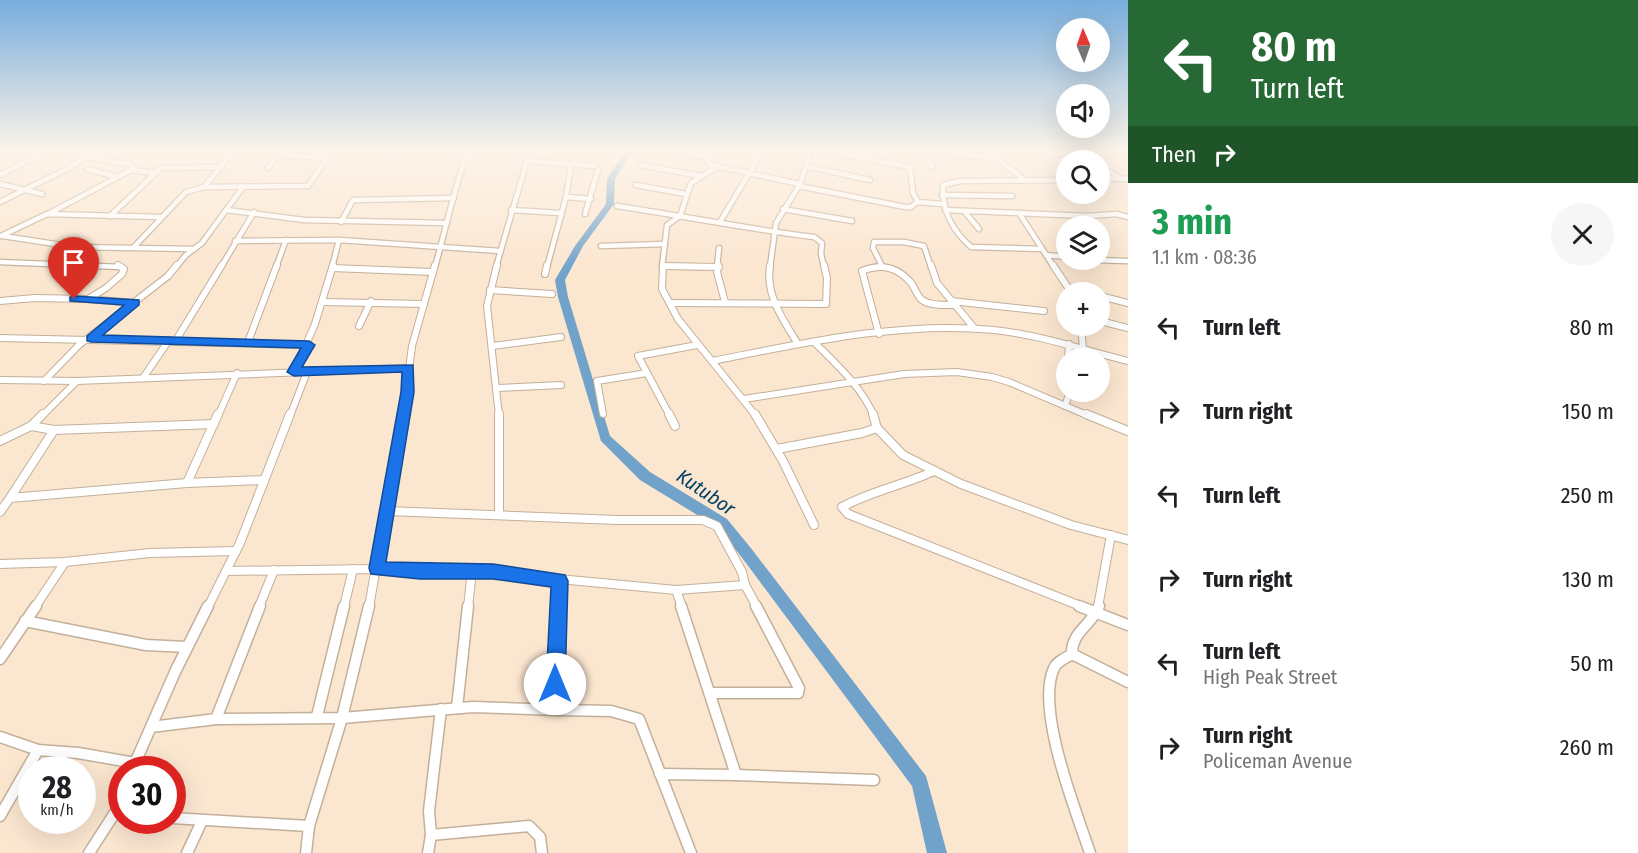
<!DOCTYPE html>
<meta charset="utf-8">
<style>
:root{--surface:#fff;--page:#f6f6f6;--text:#202124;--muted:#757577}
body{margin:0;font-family:"Fira Sans Condensed",sans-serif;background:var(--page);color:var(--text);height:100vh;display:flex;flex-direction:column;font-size:22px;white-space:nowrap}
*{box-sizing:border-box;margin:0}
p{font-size:20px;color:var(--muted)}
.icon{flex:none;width:33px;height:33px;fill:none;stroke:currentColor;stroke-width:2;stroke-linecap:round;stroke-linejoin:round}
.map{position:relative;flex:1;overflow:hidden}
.panel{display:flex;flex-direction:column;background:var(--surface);width:510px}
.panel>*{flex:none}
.hud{background:#276934;color:#fff;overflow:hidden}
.needle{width:39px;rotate:358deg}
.controls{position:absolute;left:1056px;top:18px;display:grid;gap:12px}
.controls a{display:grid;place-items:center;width:54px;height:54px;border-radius:50%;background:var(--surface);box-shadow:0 6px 24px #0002;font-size:30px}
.speed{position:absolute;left:18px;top:756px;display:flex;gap:12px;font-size:30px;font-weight:700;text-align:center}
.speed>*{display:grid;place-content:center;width:78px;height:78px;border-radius:50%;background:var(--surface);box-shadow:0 6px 24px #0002;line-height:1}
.speed small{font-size:15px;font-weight:400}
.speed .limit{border:9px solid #d22;background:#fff;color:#111}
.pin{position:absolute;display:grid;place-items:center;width:51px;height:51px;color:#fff;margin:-62px -26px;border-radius:50% 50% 50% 0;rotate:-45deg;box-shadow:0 0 6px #0007}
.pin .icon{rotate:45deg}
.me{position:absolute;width:66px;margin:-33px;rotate:0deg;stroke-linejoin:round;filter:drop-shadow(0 0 4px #0008)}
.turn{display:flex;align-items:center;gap:21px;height:126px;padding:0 24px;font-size:27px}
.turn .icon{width:78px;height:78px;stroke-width:2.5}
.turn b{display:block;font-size:42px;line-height:51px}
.then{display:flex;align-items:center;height:57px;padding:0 24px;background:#0003;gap:12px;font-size:22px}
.round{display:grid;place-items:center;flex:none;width:63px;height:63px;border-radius:32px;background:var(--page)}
.headline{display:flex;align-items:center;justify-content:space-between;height:102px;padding:0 24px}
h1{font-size:36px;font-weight:700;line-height:45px;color:#1e9e55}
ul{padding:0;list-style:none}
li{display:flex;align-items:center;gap:18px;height:84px;padding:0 24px}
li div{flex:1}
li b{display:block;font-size:22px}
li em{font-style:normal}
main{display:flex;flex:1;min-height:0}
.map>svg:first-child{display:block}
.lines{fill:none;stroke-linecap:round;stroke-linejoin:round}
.stream{stroke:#5b7c95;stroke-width:1.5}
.river{fill:#70a2ca;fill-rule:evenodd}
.minor-far3-casing{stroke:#c3b09a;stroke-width:7}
.minor-far2-casing{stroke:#c3b09a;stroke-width:8}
.minor-far1-casing{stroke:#c3b09a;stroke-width:10}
.minor-casing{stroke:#c3b09a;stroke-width:13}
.minor-far3{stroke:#fff;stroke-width:4.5}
.minor-far2{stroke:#fff;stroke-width:6}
.minor-far1{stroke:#fff;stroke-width:8}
.minor{stroke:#fff;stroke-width:10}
.route{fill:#1a73e8;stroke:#114b97;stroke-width:1.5}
.labels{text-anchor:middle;stroke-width:6;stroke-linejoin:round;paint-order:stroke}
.water-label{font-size:20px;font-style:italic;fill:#024268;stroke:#fbe6d0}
</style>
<main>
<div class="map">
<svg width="1128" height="853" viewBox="0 0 1128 853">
<rect width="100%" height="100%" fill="#fbe6d0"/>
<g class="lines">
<polyline class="stream" points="951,150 1001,150"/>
<polygon class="river" points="626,150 633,150 615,179 614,204 583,246 565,280 568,297 610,436 650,472 727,519 750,547 926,776 947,853 927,853 912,786 740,555 717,527 640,480 601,441 558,297 555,280 575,246 606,204 607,179"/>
<defs>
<g id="minor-far3">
<polyline points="674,150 710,158"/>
<polyline points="715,150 708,161 711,165 800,184"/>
<polyline points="822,150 910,167 913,193 918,202"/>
<polyline points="921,150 999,159"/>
<polyline points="1074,150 1087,159"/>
<polyline points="924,151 932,167"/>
<polyline points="990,153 1026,181"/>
<polyline points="0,155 14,150"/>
<polyline points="397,155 400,150"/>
<polyline points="87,157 128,164 133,167 131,170"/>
<polyline points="527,161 595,166"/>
<polyline points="1056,161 1086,159"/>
<polyline points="640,165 701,176"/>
<polyline points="805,166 870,180"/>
<polyline points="1100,166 1119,177"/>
<polyline points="268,168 278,155"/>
<polyline points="87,169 117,177"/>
<polyline points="0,175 48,150"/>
<polyline points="1100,178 1128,179"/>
<polyline points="0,184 42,194"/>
<polyline points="636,185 686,194"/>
<polyline points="799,186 905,207 911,207 917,202 943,204"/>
<polyline points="204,187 308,186 327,158 278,155 282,150"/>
<polyline points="942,195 1012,196"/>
<polyline points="566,197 591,199"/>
<polyline points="0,202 65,170 98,150"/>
<path d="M 617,206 C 683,216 748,229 814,237 L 822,243 L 821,254 L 824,267"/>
<polyline points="783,209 852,221"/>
<polyline points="226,210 304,220 447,223"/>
<polyline points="511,210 560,213"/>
<polyline points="945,210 1087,216 1117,214 1128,217"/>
<polyline points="965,212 979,229"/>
<polyline points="1019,213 1054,267"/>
<polyline points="48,214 131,170 155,173"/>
<polyline points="585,214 598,170"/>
<polyline points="110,216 161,168 222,167"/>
<polyline points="341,222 353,200 454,198"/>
<polyline points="720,222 763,150"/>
<polyline points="1,236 47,214 161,217"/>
<polyline points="3,236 74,247 194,249"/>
<polyline points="235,241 339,240 500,251"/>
<polyline points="601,246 665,244"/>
<polyline points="134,247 186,192 204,187 234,150"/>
<path d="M 1042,249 L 971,247 C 952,230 942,211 943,185 L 960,181 L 1066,180"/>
<polyline points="1046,255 1066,257"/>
<polyline points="1094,260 1128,261"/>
<polyline points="0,262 121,267"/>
<polyline points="55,265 74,247"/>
<polyline points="663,266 701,267"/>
<polyline points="882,266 873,248 874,242 904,242 924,246 931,267"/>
<polyline points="176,267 186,255 202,243 243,187"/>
<polyline points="221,267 254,212"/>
<polyline points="276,267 286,240"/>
<polyline points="332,267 339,240"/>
<path d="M 435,267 C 446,228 454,188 468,150"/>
<polyline points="496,267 530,150"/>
<polyline points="547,267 566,197 571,165"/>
<polyline points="662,267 667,225 680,216 691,183 717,167"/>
<polyline points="717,267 719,248"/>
<polyline points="770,267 776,223 800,184 811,150"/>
<polyline points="875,267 885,267"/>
</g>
<g id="minor-far2">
<polyline points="497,265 487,306 499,416"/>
<polyline points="663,265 662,289 678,319 756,416"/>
<polyline points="718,265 717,272 725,302"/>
<path d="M 770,265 C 765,295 783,320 798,344"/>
<polyline points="931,265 937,283 975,329"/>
<polyline points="1053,265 1071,292"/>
<polyline points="663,266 719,267"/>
<polyline points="332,268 433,272"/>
<polyline points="545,274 547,265"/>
<polyline points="1069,289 1083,292"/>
<polyline points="490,290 552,294"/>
<polyline points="1100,296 1128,303"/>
<polyline points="88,299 135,303"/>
<polyline points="0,301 35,298 88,299 106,288 122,274 124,269 118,265"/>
<polyline points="951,301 1044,311"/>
<polyline points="323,302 424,304"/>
<polyline points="670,303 826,304 827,278 824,265"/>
<polyline points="1100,321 1128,328"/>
<polyline points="359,326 371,301"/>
<polyline points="1081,326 1083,348"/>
<path d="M 879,334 L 862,271 C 882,263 898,267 912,284 C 915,289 918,297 922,300 C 930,306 946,305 955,305"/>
<polyline points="0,338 309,345"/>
<polyline points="176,340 222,265"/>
<polyline points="248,342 277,265"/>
<path d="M 814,342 C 837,365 861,386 874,416"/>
<polyline points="493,346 561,337"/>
<polyline points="1068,358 1069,344"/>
<path d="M 712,361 C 804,343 900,321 994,330 C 1040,335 1084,350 1128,361"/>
<polyline points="294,372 315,324 333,265"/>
<polyline points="143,378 169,340"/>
<polyline points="0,380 77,381 409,368"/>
<polyline points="44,381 79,345 168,276 177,265"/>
<polyline points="497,388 561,385"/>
<polyline points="744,399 904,374 957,372 992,377 1009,382 1089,416"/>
<polyline points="1065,406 1070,392"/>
<polyline points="603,414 597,381 647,373"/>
<polyline points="42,416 77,381"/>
<polyline points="218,416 237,373"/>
<polyline points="290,416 307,372"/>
<polyline points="403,416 412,346 435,265"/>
<polyline points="670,416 638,356 697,345"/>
</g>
<g id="minor-far1">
<polyline points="499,414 499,514"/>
<polyline points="669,414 675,426"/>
<polyline points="755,414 783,461 814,525"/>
<polyline points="1086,414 1128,431"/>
<polyline points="31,426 54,430 214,424"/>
<polyline points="877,428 903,455 961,484 1071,525 1128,540"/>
<polyline points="54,430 10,498 187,483 264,480"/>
<polyline points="0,441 31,426 43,414"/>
<polyline points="777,449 862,433 877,428 873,414"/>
<path d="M 934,471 C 904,485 871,491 842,507 L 848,514 L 1083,607"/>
<polyline points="187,483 218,414"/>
<polyline points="0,512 10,498"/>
<polyline points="0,564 65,562 150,553 236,551"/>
<polyline points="227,571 377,569 420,572 472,571 676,590 745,585 742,572 717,526 703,520 617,520 387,511"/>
<polyline points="745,585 757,607"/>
<polyline points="676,590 682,607"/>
<polyline points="35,607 65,562"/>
<polyline points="208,607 240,543 290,414"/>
<polyline points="259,607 274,570"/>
<polyline points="344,607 353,569"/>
<polyline points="369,607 403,414"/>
<polyline points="468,607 472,571"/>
<polyline points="557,607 559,581"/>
<polyline points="1098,607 1111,535"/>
</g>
<g id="minor">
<polyline points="557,606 555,637 557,710 611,711 639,719 691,853"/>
<polyline points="1079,606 1128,625"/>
<polyline points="25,621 146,645 187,647"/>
<polyline points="1072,654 1128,682"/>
<polyline points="0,659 36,606"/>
<polyline points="711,693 798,693 799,688 756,606"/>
<polyline points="457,708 468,606"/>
<polyline points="317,716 344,606"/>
<polyline points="216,719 260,606"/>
<polyline points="151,727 216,719 342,718 473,707 557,710"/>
<polyline points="0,737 38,750 78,753 135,763"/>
<polyline points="132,770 175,672 208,606"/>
<polyline points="660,774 736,775 681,606"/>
<polyline points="736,775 874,780"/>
<polyline points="0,816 38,750"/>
<polyline points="172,818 309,826"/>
<polyline points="431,835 529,826 540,837 542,853"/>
<polyline points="89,853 116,811 122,796"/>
<polyline points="187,853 202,821"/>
<polyline points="306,853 309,826 342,718 369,606"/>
<polyline points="428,853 431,835 429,811 441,709"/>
<path d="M 1090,853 C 1076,811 1035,709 1054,668 C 1057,661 1066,658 1072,654 C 1071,632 1092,625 1099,606"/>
</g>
</defs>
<use href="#minor-far3" class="minor-far3-casing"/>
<use href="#minor-far2" class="minor-far2-casing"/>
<use href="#minor-far1" class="minor-far1-casing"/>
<use href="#minor" class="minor-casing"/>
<use href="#minor-far3" class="minor-far3"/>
<use href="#minor-far2" class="minor-far2"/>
<use href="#minor-far1" class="minor-far1"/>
<use href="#minor" class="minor"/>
</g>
<linearGradient id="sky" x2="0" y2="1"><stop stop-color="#78addc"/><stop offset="0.56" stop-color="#fdf4ea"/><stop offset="1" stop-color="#fdf4ea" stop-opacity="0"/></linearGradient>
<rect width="1128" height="270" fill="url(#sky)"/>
<polygon class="route" points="74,296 139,300 139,305 103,335 309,341 315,345 302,367 413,365 414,392 386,562 493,564 565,575 568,581 565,684 562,691 555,694 549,691 546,684 551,587 493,579 420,579 371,574 369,568 401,392 402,372 294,376 287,372 301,348 91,342 87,341 87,336 124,305 70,301 70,297"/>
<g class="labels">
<g class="water-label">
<text transform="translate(706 492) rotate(34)" y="7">Kutubor</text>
</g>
</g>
</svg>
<div class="controls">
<a><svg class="needle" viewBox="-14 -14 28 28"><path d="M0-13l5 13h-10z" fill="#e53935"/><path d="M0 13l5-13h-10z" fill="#757577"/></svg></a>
<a><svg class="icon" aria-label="sound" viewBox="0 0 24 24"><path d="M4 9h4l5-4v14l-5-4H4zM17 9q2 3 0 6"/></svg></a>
<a><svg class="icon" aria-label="search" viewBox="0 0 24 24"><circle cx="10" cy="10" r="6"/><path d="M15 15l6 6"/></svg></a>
<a><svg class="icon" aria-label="layers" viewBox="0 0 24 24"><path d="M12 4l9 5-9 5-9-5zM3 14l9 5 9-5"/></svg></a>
<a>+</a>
<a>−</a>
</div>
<div class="speed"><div>28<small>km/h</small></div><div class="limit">30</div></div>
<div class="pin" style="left:74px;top:299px;background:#d93025"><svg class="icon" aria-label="arrive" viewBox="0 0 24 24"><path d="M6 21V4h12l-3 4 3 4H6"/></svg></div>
<svg class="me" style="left:555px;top:684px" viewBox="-20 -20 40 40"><circle r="19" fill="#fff"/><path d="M0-13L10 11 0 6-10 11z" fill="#1a73e8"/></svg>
</div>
<section class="panel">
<div class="hud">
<div class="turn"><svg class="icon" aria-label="left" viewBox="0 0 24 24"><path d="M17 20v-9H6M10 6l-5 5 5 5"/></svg><div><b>80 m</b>Turn left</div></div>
<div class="then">Then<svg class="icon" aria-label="right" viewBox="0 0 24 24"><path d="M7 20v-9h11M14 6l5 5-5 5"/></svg></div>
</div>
<div class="headline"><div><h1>3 min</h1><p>1.1 km · 08:36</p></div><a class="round"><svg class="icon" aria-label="close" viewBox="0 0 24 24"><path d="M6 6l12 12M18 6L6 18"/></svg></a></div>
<ul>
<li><svg class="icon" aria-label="left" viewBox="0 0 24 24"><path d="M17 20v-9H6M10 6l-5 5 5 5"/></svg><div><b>Turn left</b></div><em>80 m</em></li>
<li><svg class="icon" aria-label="right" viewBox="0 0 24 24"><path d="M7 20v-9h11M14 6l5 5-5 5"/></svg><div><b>Turn right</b></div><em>150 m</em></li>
<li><svg class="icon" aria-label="left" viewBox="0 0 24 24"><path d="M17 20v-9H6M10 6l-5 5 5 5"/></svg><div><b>Turn left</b></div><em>250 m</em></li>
<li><svg class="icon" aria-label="right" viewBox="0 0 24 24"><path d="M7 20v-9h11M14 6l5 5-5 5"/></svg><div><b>Turn right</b></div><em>130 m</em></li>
<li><svg class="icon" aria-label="left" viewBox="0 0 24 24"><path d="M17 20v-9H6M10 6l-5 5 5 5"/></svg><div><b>Turn left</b><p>High Peak Street</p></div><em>50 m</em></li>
<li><svg class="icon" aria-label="right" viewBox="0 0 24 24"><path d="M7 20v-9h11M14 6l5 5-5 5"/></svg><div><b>Turn right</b><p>Policeman Avenue</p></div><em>260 m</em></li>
</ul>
</section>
</main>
